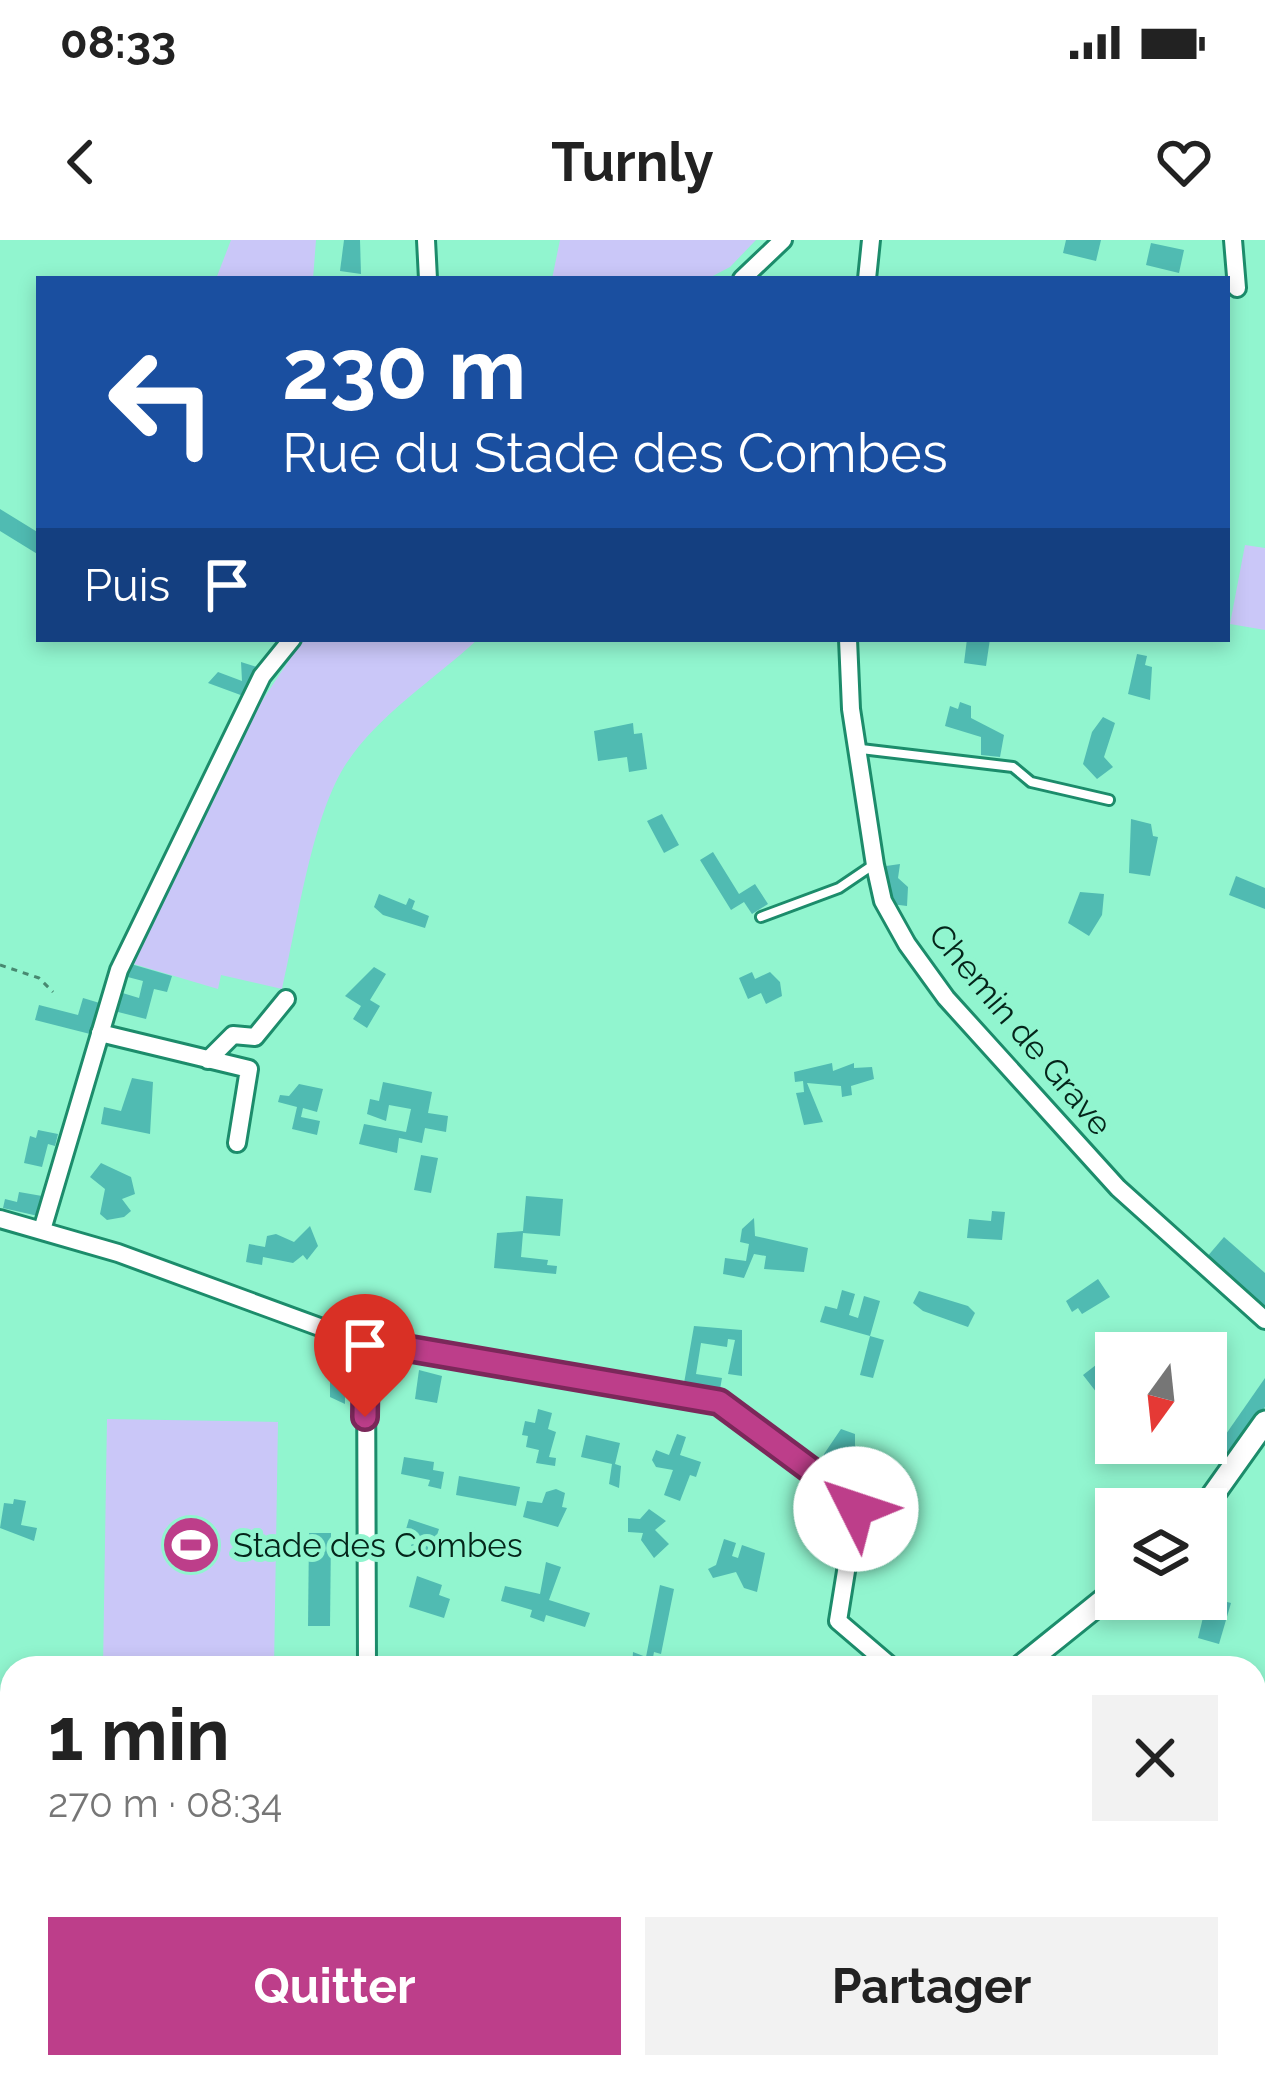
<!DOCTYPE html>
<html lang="fr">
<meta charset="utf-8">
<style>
:root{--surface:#fff;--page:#f2f2f2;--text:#222;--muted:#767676;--accent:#bd3e8a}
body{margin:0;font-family:Raleway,sans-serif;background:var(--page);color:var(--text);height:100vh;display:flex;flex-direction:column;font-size:45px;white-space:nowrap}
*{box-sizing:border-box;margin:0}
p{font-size:39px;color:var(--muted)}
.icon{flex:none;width:66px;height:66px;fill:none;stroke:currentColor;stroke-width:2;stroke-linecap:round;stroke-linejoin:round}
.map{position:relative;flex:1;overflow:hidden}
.drawer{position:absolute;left:0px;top:1416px;width:1266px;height:423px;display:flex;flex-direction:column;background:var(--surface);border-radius:36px 36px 0 0;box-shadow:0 6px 18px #0003}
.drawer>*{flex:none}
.hud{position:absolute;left:36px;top:36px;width:1194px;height:366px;border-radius:0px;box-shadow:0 6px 18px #0003;background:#1a4fa0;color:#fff;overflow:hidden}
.needle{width:78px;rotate:195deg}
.controls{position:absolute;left:1095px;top:1092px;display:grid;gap:24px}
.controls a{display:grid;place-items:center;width:132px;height:132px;border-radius:0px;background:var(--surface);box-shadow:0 6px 18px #0003;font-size:60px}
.pin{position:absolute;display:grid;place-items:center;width:102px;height:102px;color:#fff;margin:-123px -51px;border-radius:50% 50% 50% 0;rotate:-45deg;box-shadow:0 0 12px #0007}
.pin .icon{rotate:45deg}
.me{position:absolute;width:132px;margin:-66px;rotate:311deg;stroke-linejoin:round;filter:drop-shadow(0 0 9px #0008)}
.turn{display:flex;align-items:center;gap:42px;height:252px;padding:0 48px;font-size:54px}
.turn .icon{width:156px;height:156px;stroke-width:2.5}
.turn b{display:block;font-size:84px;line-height:102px}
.then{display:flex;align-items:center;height:114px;padding:0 48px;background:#0003;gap:24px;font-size:45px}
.round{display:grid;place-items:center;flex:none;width:126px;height:126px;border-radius:0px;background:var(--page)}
.headline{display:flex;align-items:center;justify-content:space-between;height:204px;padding:0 48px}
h1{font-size:72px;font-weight:700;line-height:90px}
.cta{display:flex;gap:24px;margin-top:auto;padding:24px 48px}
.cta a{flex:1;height:138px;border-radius:0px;background:var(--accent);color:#fff;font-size:48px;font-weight:700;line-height:138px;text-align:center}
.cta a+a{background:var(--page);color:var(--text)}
.status{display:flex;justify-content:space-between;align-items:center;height:84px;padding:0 60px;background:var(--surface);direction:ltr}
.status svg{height:33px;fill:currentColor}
header{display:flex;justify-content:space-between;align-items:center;height:156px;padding:0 48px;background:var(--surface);font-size:54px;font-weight:700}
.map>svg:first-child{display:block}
.green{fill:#cac7f8}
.building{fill:#50bbb2}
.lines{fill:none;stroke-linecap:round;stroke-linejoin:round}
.service-casing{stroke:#1c8c6b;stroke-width:14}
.minor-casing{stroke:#1c8c6b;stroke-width:22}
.secondary-casing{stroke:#1c8c6b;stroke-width:27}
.path{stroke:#488971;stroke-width:3;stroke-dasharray:6 6;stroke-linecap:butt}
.service{stroke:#fff;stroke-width:8}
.minor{stroke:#fff;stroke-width:16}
.secondary{stroke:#fff;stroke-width:21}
.route-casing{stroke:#7b285a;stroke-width:30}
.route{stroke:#bd3e8a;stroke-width:21}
.labels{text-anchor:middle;stroke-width:10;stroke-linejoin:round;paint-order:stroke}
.street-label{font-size:33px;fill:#04251a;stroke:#91f5cf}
.poi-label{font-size:33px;fill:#04251a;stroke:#91f5cf;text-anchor:start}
</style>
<div class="status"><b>08:33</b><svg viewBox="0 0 49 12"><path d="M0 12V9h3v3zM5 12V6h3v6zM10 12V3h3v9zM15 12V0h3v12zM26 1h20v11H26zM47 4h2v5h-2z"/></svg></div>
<header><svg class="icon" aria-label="back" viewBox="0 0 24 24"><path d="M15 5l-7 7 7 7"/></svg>Turnly<svg class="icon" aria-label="heart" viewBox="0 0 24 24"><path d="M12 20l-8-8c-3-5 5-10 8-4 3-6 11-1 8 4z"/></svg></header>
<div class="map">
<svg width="1265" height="1838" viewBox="0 0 1265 1838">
<rect width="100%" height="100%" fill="#91f5cf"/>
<g class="green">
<polygon points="231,0 316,0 313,39 216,39"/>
<polygon points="560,0 756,0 730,27 707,39 552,39"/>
<polygon points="1245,305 1265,308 1265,390 1230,384"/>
<path d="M 303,399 L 478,399 C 434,440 376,476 344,527 C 311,581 297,685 282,749 L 221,735 L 218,749 L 127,722 L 256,470 Z"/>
<polygon points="107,1179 278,1182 274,1428 103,1428"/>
</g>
<g class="building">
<polygon points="344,0 360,0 361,34 340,31"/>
<polygon points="1066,0 1101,0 1096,21 1063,13"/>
<polygon points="1151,3 1184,10 1179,33 1146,25"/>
<polygon points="0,269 39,293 39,315 0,291"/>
<polygon points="967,399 990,399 986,426 964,423"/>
<polygon points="1137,414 1147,416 1145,425 1152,427 1150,460 1128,454"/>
<polygon points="241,422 257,427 246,457 208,443 218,432 242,441"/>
<polygon points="960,462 971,466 971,478 1004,495 1000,517 981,515 981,497 945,486 950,466 958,469"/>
<polygon points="1103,477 1115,483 1104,517 1113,527 1097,539 1083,524 1092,492"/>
<polygon points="633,483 634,494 642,493 647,529 629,532 627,517 598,521 594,491"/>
<polygon points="662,574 679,605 664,613 647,581"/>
<polygon points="1131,579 1151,584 1153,596 1158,597 1150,636 1129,633"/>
<polygon points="713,612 739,654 755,644 768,664 752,674 744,662 731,670 700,620"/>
<polygon points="900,624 898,638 908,647 907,666 891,664 886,635 886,626"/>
<polygon points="1236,636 1265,648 1265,669 1229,655"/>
<polygon points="1080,652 1104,654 1102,675 1089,696 1068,683"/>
<polygon points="379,654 406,665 409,658 415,661 412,669 429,676 425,688 383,675 374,667"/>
<polygon points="124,722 172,736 167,752 154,749 146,779 110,770 116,751 139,758 143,741 120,735"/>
<polygon points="374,727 386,734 370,760 380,766 367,788 353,779 361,766 345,756"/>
<polygon points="752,732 755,739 770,732 780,742 782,756 766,764 761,753 748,759 739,738"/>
<polygon points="83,758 103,764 94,795 35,780 39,765 78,775"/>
<polygon points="832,823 833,831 854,823 854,828 872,827 874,839 851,846 852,855 842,857 841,846 807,843 823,882 804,885 796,853 804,852 803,841 795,842 794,832"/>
<polygon points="132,838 153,842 150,894 101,884 104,867 121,871"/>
<polygon points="383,842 432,852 428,873 448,876 446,892 425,888 422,903 399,898 397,913 359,904 364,884 406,892 411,869 389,865 386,881 367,874 370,859 379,861"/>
<polygon points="299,844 323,849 317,872 303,868 301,877 320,881 317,895 292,889 297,867 278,862 280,855 289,856"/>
<polygon points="38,890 58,894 55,906 48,904 42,927 24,923 30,896 36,898"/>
<polygon points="421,915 438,918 431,953 414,950"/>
<polygon points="101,923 131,937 135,954 122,959 131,971 124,977 107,980 100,974 105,949 90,937"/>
<polygon points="19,952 42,956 38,976 3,968 5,959 17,962"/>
<polygon points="526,956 563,959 560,996 523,993 521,1017 548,1020 547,1025 557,1026 556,1034 494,1028 497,993 523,991"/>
<polygon points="992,971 1005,972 1002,1000 967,998 969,979 991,981"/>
<polygon points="754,978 755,996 808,1008 804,1032 764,1029 766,1016 754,1014 744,1038 723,1034 725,1018 746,1021 749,1004 740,1002 742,989"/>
<polygon points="310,986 318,1006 307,1020 303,1015 293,1023 263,1017 262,1025 246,1022 249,1004 265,1007 267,996 276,994 294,1002"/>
<polygon points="1224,997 1265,1033 1265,1072 1206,1018"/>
<polygon points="1098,1039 1110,1057 1082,1074 1078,1068 1072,1072 1066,1061"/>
<polygon points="842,1050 855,1054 849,1075 858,1078 864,1056 880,1061 870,1096 820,1082 825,1066 837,1069"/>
<polygon points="919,1051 968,1066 975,1073 968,1087 923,1071 913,1063"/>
<polygon points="694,1086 742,1090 742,1136 728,1134 735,1100 728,1099 727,1107 701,1103 696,1134 722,1138 719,1155 683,1149"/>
<polygon points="870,1096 884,1100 873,1138 860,1135"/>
<polygon points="1105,1118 1114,1130 1107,1135 1116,1147 1111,1171 1083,1135"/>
<polygon points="419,1130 442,1136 437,1163 415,1159"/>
<polygon points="330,1135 345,1135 345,1164 330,1157"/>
<polygon points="1265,1138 1265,1167 1222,1226 1210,1217"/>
<polygon points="538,1169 552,1173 548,1189 556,1192 549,1217 556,1218 555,1226 536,1223 539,1210 526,1207 528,1196 522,1195 525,1181 535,1183"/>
<polygon points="841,1189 855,1194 855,1206 870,1215 854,1256 838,1244 844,1233 822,1217"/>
<polygon points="677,1194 686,1197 680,1215 701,1222 696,1237 690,1235 680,1261 664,1255 673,1230 656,1227 652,1220 656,1210 669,1215"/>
<polygon points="586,1195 620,1203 615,1224 621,1226 619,1248 609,1244 612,1224 581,1217"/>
<polygon points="404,1217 434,1222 433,1230 444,1232 441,1249 428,1246 430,1240 401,1234"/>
<polygon points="875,1231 901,1239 901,1249 883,1296 869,1291 867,1298 858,1295"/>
<polygon points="459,1236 520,1247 516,1266 456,1255"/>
<polygon points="556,1249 565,1253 562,1267 567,1268 558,1287 523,1277 527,1261 542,1263 546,1252"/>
<polygon points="827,1257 837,1278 847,1280 844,1307 828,1305 830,1277 823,1281 815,1271"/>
<polygon points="14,1259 26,1261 21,1285 37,1288 34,1301 0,1288 4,1263 13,1264"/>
<polygon points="649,1269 666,1281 655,1290 669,1304 654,1318 641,1300 643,1293 628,1292 628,1278 640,1279"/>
<polygon points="409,1279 439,1289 436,1298 445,1301 441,1316 411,1306 414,1299 404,1296"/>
<polygon points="309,1293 331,1293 330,1386 308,1386"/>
<polygon points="724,1299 736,1303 732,1316 738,1318 742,1305 765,1313 757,1352 744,1348 736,1332 713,1338 708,1329 716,1325"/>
<polygon points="546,1322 561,1327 549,1360 590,1373 585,1387 546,1375 544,1382 530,1377 532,1370 501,1361 505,1346 540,1354"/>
<polygon points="417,1336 442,1345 439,1355 450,1359 444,1378 409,1367"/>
<polygon points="660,1345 674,1349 661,1414 654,1412 651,1428 632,1428 633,1412 646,1417"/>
<polygon points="1208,1357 1231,1363 1219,1404 1198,1398"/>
<polygon points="12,1812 12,1827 39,1827 45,1838 8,1838 1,1817"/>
</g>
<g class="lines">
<defs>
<g id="service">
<polyline points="861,509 1013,527 1031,542 1109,560"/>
<polyline points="761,677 839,648 873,625"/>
<polyline points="0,1744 12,1731"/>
<polyline points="243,1838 246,1827"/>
</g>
<g id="minor">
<polyline points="426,0 428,39"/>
<polyline points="1233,0 1237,48"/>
<polyline points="742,39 783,0"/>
<polyline points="867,39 871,0"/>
<polyline points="848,399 851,469 875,625 883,661 907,704 946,758 1118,948 1265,1080"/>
<polyline points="100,793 249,829 237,903"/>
<polyline points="208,820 233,795 255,797 286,759"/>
<polyline points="0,979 118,1013 366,1104 720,1163 847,1257 856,1269 838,1381 893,1428"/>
<polyline points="42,990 119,730 262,436 292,399"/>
<polyline points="366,1104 367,1428"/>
<polyline points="1018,1838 1019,1827"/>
</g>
<g id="secondary">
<polyline points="1203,1269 1265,1182"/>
<polyline points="1019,1428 1116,1350"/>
<polyline points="498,1838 510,1827"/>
</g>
</defs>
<use href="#service" class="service-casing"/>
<use href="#minor" class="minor-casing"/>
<use href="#secondary" class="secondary-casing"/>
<polyline class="path" points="0,725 39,738 53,752"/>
<use href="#service" class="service"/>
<use href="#minor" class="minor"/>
<use href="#secondary" class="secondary"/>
</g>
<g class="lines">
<defs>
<polyline id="route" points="365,1177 366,1104 377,1103 719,1162 847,1257 856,1269"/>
</defs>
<use href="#route" class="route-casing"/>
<use href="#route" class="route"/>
</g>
<defs>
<symbol id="stadium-disc" viewBox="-11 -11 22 22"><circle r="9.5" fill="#bd3e8a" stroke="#91f5cf"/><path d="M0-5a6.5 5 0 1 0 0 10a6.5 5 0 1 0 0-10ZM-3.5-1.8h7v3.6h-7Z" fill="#fff"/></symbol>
</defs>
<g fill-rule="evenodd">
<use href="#stadium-disc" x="158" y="1272" width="66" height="66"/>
</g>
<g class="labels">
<g class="street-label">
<text transform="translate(1021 789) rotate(50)" y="12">Chemin de Grave</text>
</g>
<g class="poi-label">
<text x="233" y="1317">Stade des Combes</text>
</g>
</g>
</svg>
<div class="controls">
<a><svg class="needle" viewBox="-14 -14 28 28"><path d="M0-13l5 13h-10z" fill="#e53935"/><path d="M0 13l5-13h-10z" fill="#767676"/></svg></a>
<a><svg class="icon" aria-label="layers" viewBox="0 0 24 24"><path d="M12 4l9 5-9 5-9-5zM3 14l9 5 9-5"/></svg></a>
</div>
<div class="pin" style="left:365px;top:1177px;background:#d93025"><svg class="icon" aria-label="arrive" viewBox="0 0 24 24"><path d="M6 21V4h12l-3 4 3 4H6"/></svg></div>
<svg class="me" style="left:856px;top:1269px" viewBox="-20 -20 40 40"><circle r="19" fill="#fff"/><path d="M0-13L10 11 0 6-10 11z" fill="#bd3e8a"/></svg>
<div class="hud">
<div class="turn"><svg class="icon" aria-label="left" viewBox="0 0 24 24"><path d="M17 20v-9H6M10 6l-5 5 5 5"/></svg><div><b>230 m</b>Rue du Stade des Combes</div></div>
<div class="then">Puis<svg class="icon" aria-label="arrive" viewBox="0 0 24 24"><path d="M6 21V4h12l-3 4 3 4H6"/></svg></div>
</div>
<section class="drawer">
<div class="headline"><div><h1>1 min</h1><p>270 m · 08:34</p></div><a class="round"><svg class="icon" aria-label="close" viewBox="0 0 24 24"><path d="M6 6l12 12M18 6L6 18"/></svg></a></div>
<div class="cta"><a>Quitter</a><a>Partager</a></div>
</section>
</div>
